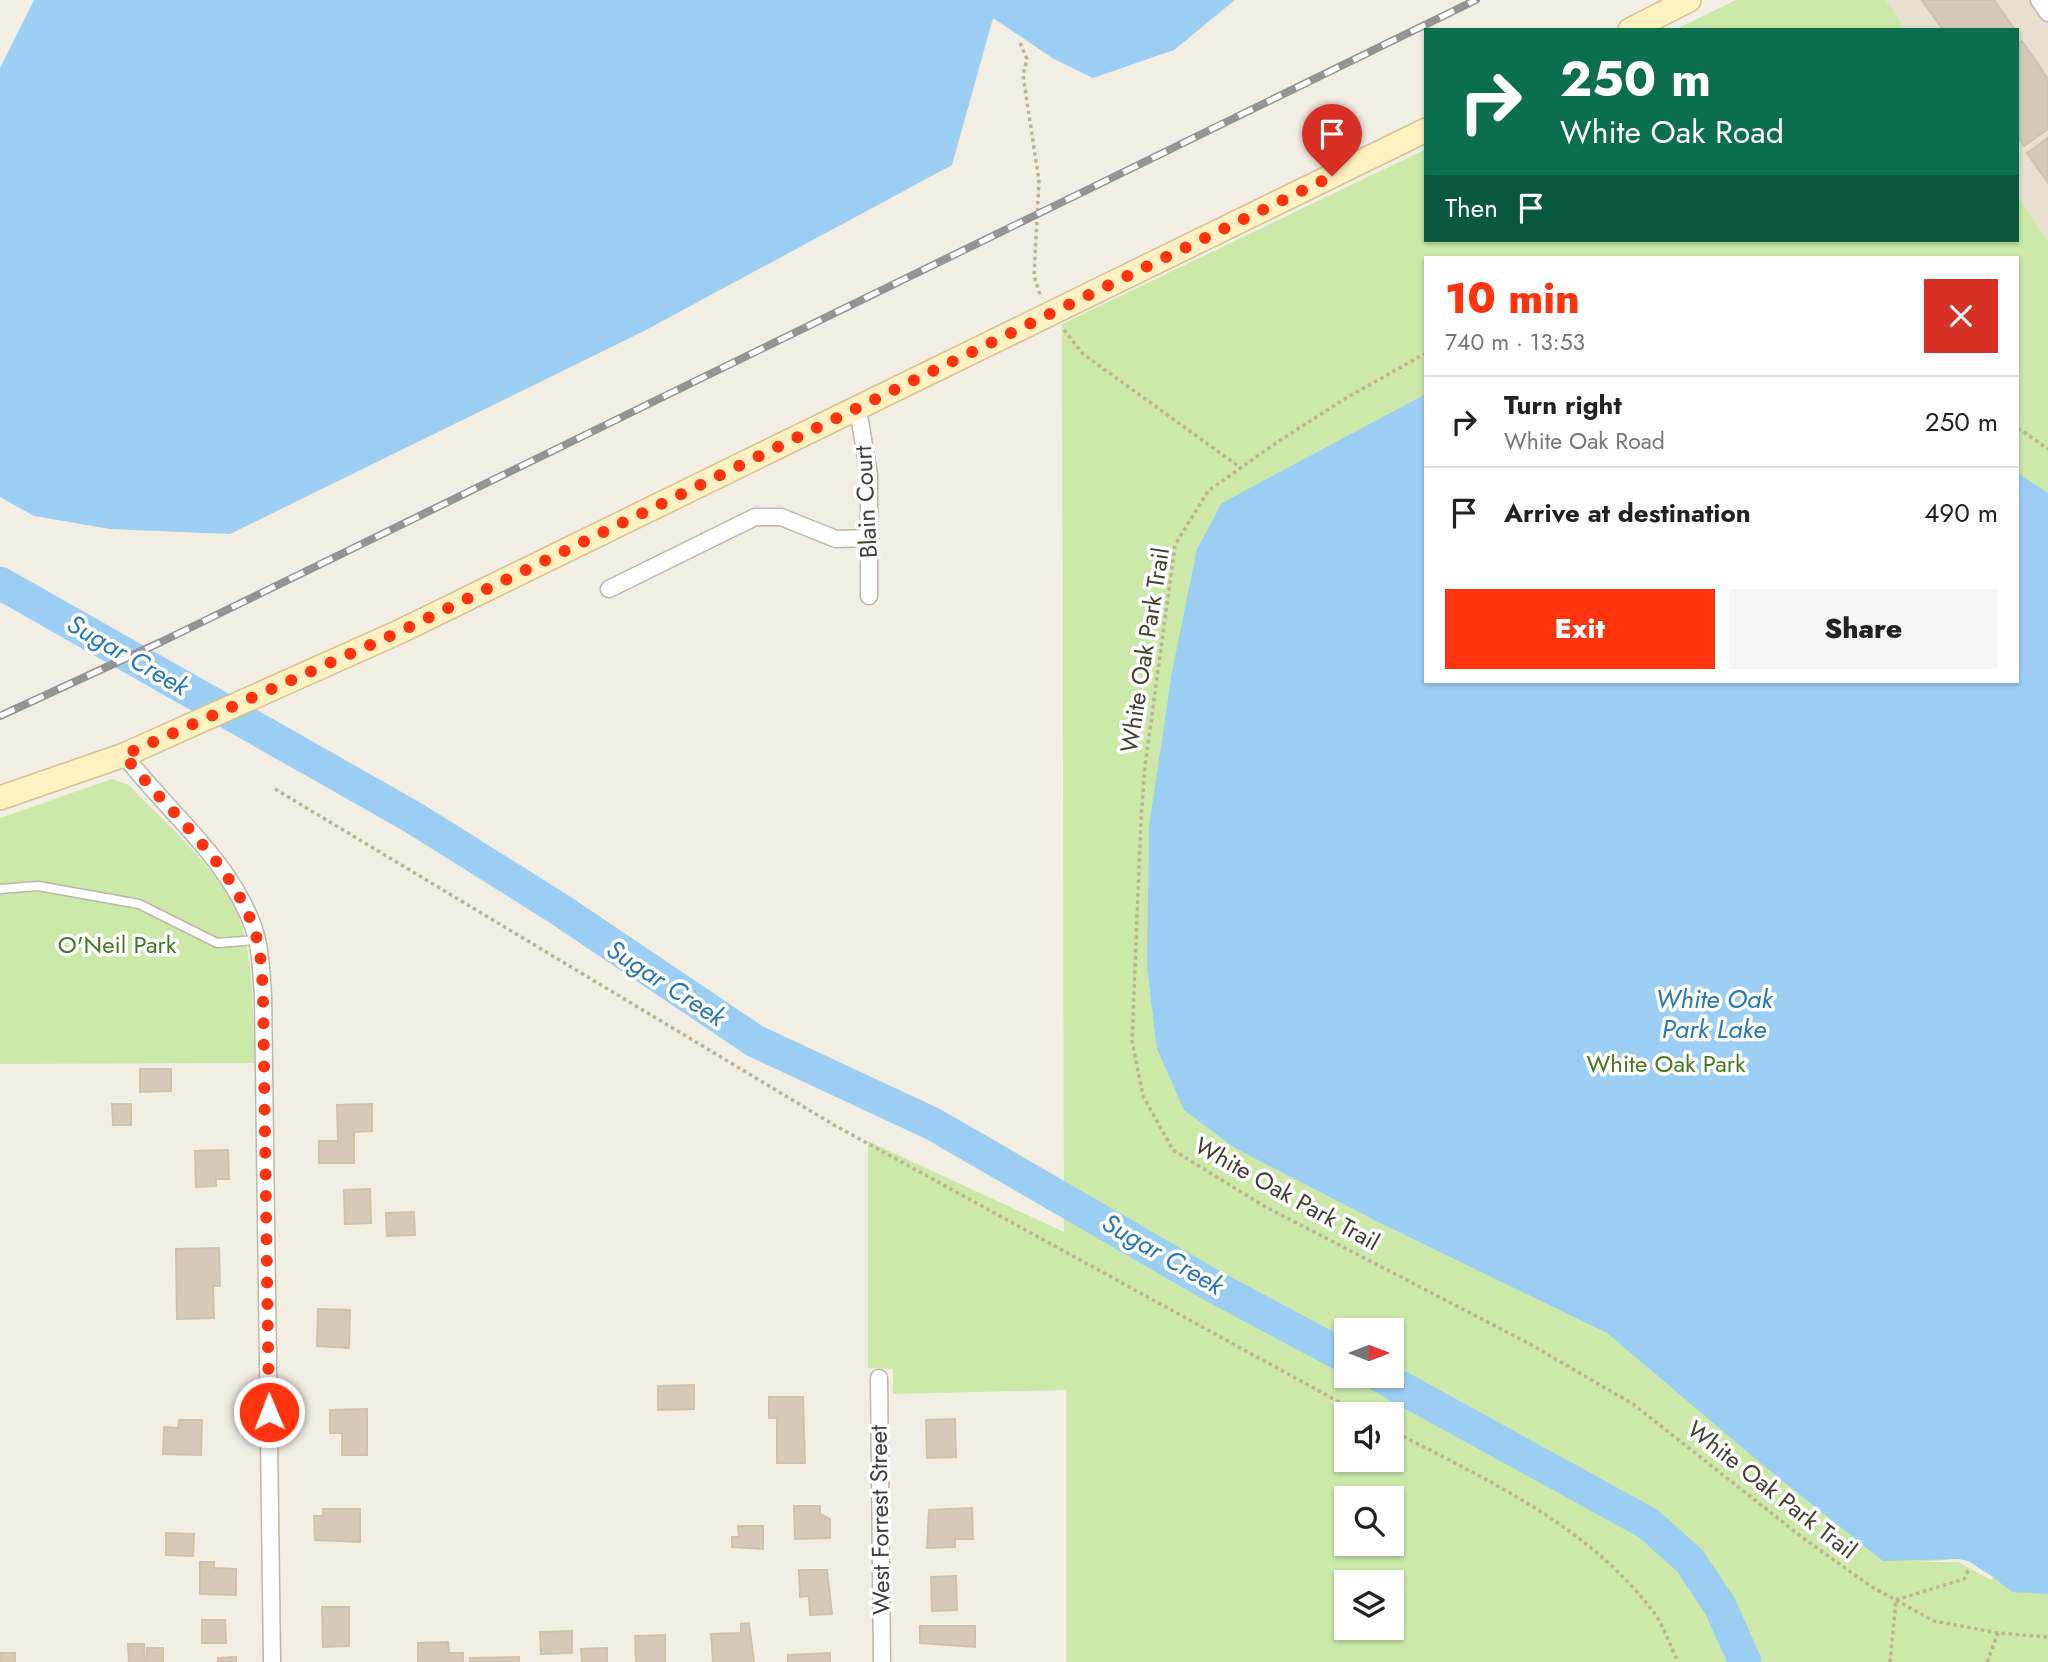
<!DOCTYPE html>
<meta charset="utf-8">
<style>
:root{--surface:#fff;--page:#f6f6f6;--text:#222;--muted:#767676;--line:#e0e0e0;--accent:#ff340e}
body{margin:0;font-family:Jost,sans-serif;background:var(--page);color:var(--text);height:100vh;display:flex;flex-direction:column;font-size:26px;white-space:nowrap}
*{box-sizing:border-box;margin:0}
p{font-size:23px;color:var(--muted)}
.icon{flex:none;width:38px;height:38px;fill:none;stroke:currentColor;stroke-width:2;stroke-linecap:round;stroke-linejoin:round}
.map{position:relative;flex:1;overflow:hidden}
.side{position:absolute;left:1424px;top:256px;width:595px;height:427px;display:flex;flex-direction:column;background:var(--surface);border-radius:0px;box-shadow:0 2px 5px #0004}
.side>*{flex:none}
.guide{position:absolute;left:1424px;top:28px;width:595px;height:214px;border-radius:0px;box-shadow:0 2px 5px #0004;background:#0b6e4f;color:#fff;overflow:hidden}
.needle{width:46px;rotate:90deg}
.fabs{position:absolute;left:1334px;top:1318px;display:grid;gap:14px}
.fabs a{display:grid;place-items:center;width:70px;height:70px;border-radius:0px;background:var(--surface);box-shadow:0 2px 5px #0004;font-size:35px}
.pin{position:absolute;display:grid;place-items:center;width:60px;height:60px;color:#fff;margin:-72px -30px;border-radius:50% 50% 50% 0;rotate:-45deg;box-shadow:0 0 7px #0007}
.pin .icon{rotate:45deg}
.me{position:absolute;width:77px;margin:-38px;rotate:359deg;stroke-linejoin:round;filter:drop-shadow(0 0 5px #0008)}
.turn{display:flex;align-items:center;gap:24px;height:147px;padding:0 21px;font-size:32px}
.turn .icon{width:91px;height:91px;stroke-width:2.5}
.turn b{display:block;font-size:49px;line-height:60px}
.then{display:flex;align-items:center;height:66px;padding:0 21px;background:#0003;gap:14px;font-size:26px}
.round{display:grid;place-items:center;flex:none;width:74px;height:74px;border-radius:0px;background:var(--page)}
.headline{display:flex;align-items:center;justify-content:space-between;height:119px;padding:0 21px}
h1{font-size:42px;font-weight:800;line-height:52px;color:var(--accent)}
.cta{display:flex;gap:14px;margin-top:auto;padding:14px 21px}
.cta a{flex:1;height:80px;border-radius:0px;background:var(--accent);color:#fff;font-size:28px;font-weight:800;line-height:80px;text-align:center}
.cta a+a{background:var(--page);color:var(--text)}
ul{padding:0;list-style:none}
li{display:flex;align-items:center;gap:21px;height:91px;padding:0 21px;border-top:2px solid var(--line)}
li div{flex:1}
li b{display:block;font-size:26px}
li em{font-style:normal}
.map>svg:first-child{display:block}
.residential{fill:#e7e0d1}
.green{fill:#cce9aa;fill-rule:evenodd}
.water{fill:#9ccff3}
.pier{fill:#f3eee4}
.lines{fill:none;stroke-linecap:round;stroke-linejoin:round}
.river{stroke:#9ccff3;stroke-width:33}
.building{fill:#d5cab8;stroke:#d0c2ab;stroke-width:2}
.lane-casing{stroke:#beb6a6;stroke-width:11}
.street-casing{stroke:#beb6a6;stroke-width:19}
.secondary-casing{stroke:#d5c391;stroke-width:26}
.path{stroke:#c1b296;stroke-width:3.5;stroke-dasharray:3.5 3.5;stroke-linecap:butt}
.lane{stroke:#fff;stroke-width:8}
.street{stroke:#fff;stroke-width:16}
.secondary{stroke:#fff1c1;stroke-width:23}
.rail-casing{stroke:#949494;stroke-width:8}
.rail{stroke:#fff;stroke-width:5;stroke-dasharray:16;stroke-linecap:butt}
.route{stroke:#ff340e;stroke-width:12;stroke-dasharray:0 21.6}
.labels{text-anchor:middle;stroke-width:7;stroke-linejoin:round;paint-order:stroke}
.street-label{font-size:24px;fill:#453e33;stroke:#fff}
.park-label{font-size:24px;fill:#447924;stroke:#fff}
.water-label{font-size:26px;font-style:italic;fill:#2878b5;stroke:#fff}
</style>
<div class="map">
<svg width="2048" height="1662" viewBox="0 0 2048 1662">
<rect width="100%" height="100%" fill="#f3eee4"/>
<polygon class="residential" points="1886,0 2048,0 2048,242 2018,197 2018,30 1906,30"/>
<g class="green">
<polygon points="1736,0 1886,0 1906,30 1674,30"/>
<path d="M 1426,149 L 1426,240 L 2018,240 L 2018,197 L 2048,242 L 2048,1662 L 1066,1662 L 1066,1390 L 893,1394 L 893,1369 L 868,1368 L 868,1141 L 1064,1232 L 1062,324 ZM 1426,257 L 2018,257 L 2018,681 L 1426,681 ZM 1346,1330 L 1391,1330 L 1391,1376 L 1346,1376 ZM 1346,1414 L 1391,1414 L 1391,1460 L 1346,1460 ZM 1346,1498 L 1391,1498 L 1391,1544 L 1346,1544 ZM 1346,1582 L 1391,1582 L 1391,1628 L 1346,1628 Z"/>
<path d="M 112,779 L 129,785 C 165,824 224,872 241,923 C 254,961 253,1023 255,1063 L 0,1064 L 0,818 Z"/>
</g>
<g class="water">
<polygon points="34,0 1235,0 1174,50 1093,78 1054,59 993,18 952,165 644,331 230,534 110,529 34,516 0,497 0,68"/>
<polygon points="1426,394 1426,681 2018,681 2018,473 2048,493 2048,1594 2012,1592 1989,1574 1958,1559 1883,1561 1770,1471 1607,1333 1376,1221 1235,1148 1184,1110 1157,1049 1147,967 1149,827 1172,672 1197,549 1222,503"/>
</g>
<polygon class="pier" points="1958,1559 1968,1561 1993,1577 1991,1580 1958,1562 1918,1562"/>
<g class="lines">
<g class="river">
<polyline points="0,583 414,818 559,909 755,1041 933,1124 1213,1286 1346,1357"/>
<polyline points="1380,1376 1649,1524 1690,1561 1720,1606 1745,1662"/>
</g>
</g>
<g class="building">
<polygon points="1922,0 1994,0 2015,30 1943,30"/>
<polygon points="2022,41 2048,79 2048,129 2024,146 2018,136 2018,44"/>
<polygon points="2048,138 2048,183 2027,153"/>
<polygon points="140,1069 171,1069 171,1091 140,1092"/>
<polygon points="112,1104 131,1104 131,1125 113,1125"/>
<polygon points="372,1104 372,1131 354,1132 354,1163 319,1163 319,1141 338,1141 337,1105"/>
<polygon points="228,1150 229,1179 216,1179 216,1186 196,1187 195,1151"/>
<polygon points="370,1189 371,1223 345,1224 344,1190"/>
<polygon points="414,1212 415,1235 387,1236 386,1213"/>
<polygon points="219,1248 220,1286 213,1286 214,1318 177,1319 176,1249"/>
<polygon points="318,1309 350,1310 349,1348 317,1346"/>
<polygon points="694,1385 694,1409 658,1410 658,1386"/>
<polygon points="769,1397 803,1397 805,1463 777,1463 777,1418 769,1418"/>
<polygon points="367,1409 367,1455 342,1455 342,1433 330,1433 330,1410"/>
<polygon points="955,1419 956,1457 927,1458 926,1420"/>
<polygon points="179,1420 202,1420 201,1455 163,1454 164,1427 178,1428"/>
<polygon points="794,1506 820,1506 820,1514 830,1519 830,1538 795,1539"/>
<polygon points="972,1508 973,1539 955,1539 955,1547 927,1548 929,1510"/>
<polygon points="323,1509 360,1509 360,1542 315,1540 314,1516 323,1516"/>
<polygon points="738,1526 763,1526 763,1549 732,1547 732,1537 739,1537"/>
<polygon points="166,1533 194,1534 193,1556 166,1555"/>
<polygon points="200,1562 214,1562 214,1568 236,1569 236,1595 200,1594"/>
<polygon points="799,1570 827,1570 832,1614 810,1615 809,1596 800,1597"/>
<polygon points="956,1576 957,1610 932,1611 931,1577"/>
<polygon points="322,1607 349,1607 349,1646 323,1647"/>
<polygon points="202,1620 225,1620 226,1643 202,1643"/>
<polygon points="749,1623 754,1662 713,1662 711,1634 741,1633 741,1624"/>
<polygon points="920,1626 975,1626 975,1647 920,1643"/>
<polygon points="572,1631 572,1653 541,1654 540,1632"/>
<polygon points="665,1635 665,1662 636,1662 635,1636"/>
<polygon points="448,1642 449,1653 463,1653 463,1662 418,1662 418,1643"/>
<polygon points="128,1644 144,1644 145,1662 129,1662"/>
<rect x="147" y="1648" width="16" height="14"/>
<polygon points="607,1648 607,1662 582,1662 581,1649"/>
<rect x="1" y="1653" width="14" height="9"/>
<polygon points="830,1653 830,1662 788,1662 788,1655"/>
<polygon points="236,1657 236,1662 218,1662 218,1658"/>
<polygon points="519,1657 519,1662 470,1662 470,1658"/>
</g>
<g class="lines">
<defs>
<polyline id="lane" points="0,889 38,886 139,904 217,943 257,940"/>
<g id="street">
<polyline points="2039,0 2048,13"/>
<polyline points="858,409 869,475 869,596"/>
<polyline points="609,589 755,517 781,517 836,539 870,538"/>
<path d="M 124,755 C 167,811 228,858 253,926 C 261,948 261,972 263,995 L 272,1662"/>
<polyline points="879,1378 882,1662"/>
</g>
<g id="secondary">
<polyline points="1630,30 1689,0"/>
<polyline points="0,798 124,755 399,632 1426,130"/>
</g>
</defs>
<use href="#lane" class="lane-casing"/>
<use href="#street" class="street-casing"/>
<use href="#secondary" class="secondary-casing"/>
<g class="path">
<polyline points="1020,43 1027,59 1023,75 1039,181 1034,276 1041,298"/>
<polyline points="1064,330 1083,354 1241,468"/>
<polyline points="1426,353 1346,398 1273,445 1208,491 1175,545 1145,766 1141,820 1132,1041 1143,1096 1173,1150 1264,1206 1528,1343 1633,1404 1803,1538 1872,1587 1934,1621 1998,1633 2048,1637"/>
<polyline points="2018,428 2048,449"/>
<polyline points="275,789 834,1125 1361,1414"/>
<path d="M 1391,1430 C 1485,1479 1586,1524 1652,1610 C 1663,1624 1670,1645 1678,1662"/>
<polyline points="1896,1600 1964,1579 1969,1569"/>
<polyline points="1890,1662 1896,1600"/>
<polyline points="1987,1662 1998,1633"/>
</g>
<use href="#lane" class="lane"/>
<use href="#street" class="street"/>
<use href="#secondary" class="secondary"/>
<defs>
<polyline id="rail" points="0,716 161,642 1476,0"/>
</defs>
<use href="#rail" class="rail-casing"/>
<use href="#rail" class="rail"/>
</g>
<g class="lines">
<path class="route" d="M 269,1412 L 263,995 C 262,972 261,948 253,926 C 228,858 167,811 124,755 L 399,632 L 1332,176"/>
</g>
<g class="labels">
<g class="street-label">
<text transform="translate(866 502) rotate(-93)" y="8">Blain Court</text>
<text transform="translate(1145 650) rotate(-81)" y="8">White Oak Park Trail</text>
<text transform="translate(1287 1194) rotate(29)" y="8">White Oak Park Trail</text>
<text transform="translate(1772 1490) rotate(38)" y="8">White Oak Park Trail</text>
<text transform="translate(880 1520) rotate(-91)" y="8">West Forrest Street</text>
</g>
<g class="park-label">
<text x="117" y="953">O'Neil Park</text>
<text x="1666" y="1072">White Oak Park</text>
</g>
<g class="water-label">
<text transform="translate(128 655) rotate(30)" y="9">Sugar Creek</text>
<text transform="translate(666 983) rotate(33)" y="9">Sugar Creek</text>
<text x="1714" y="1008">White Oak<tspan x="1714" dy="30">Park Lake</tspan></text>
<text transform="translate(1163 1254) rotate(30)" y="9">Sugar Creek</text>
</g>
</g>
</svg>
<div class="fabs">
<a><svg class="needle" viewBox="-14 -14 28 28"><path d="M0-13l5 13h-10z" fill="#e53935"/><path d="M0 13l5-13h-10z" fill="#767676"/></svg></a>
<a><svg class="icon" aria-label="sound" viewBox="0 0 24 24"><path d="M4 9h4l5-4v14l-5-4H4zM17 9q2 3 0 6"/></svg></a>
<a><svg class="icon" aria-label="search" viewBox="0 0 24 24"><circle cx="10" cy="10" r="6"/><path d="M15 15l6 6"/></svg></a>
<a><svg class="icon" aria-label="layers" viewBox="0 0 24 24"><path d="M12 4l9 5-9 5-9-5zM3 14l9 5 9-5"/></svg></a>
</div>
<div class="pin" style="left:1332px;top:176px;background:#d93025"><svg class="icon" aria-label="arrive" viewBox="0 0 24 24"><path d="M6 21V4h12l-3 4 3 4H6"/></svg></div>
<svg class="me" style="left:269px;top:1412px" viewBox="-20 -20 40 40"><circle r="17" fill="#ff340e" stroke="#fff" stroke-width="3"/><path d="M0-11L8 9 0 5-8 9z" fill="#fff"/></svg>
<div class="guide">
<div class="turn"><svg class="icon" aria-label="right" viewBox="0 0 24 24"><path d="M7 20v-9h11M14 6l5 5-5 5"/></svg><div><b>250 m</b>White Oak Road</div></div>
<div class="then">Then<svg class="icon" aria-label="arrive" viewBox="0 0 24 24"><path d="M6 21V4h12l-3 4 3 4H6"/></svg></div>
</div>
<section class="side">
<div class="headline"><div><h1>10 min</h1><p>740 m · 13:53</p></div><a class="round" style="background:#d93025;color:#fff"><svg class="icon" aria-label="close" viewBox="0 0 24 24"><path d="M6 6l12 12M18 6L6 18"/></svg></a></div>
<ul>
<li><svg class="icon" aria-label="right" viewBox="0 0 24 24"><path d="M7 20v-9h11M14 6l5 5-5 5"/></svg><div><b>Turn right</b><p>White Oak Road</p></div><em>250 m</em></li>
<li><svg class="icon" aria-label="arrive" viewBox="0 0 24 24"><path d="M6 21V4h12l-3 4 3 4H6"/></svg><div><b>Arrive at destination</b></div><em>490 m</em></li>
</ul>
<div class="cta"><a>Exit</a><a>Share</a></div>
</section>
</div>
